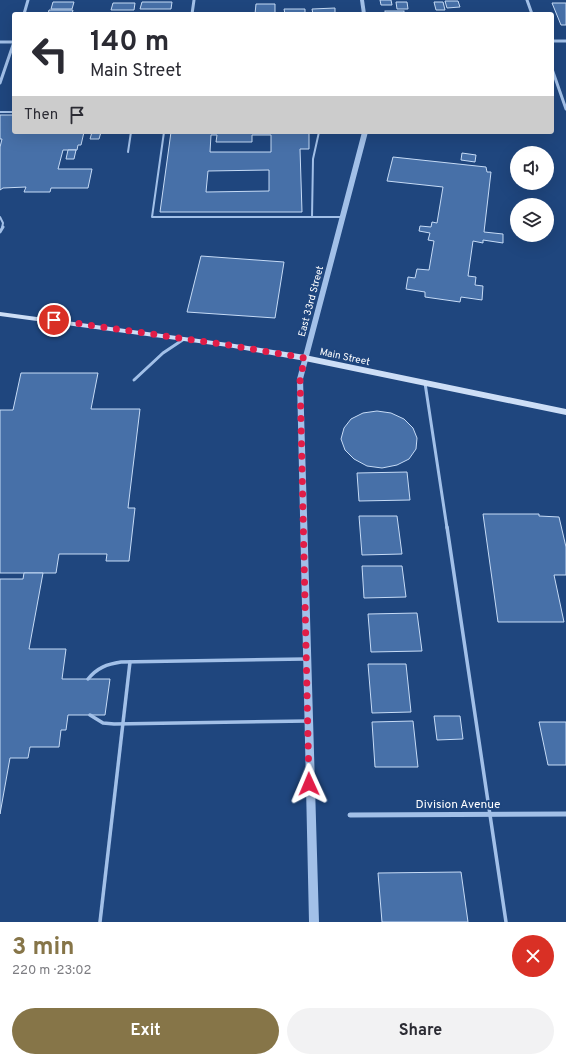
<!DOCTYPE html>
<meta charset="utf-8">
<style>
:root{--surface:#fff;--page:#f2f2f3;--text:#2b2b33;--muted:#7c7c81;--accent:#867548}
body{margin:0;font-family:Overpass,sans-serif;background:var(--page);color:var(--text);height:100vh;display:flex;flex-direction:column;font-size:15px;white-space:nowrap}
*{box-sizing:border-box;margin:0}
p{font-size:13px;color:var(--muted)}
.icon{flex:none;width:22px;height:22px;fill:none;stroke:currentColor;stroke-width:2;stroke-linecap:round;stroke-linejoin:round}
.map{position:relative;height:922px;overflow:hidden}
.side{display:flex;flex-direction:column;background:var(--surface);flex:1}
.side>*{flex:none}
.hud{position:absolute;left:12px;top:12px;width:542px;height:122px;border-radius:4px;box-shadow:0 4px 16px #0002;background:#fff;color:var(--text);overflow:hidden}
.fabs{position:absolute;left:510px;top:146px;display:grid;gap:8px}
.fabs a{display:grid;place-items:center;width:44px;height:44px;border-radius:50%;background:var(--surface);box-shadow:0 4px 16px #0002;font-size:20px}
.pin{position:absolute;display:grid;place-items:center;width:34px;height:34px;color:#fff;margin:-17px;border:2px solid #fff;border-radius:50%;box-shadow:0 1px 4px #0007}
.me{position:absolute;width:44px;margin:-22px;rotate:359deg;stroke-linejoin:round;filter:drop-shadow(0 0 3px #0008)}
.turn{display:flex;align-items:center;gap:14px;height:84px;padding:0 12px;font-size:18px}
.turn .icon{width:52px;height:52px;stroke-width:2.5}
.turn b{display:block;font-size:28px;line-height:34px}
.then{display:flex;align-items:center;height:38px;padding:0 12px;background:#0003;gap:8px;font-size:15px}
.round{display:grid;place-items:center;flex:none;width:42px;height:42px;border-radius:21px;background:var(--page)}
.overview{display:flex;align-items:center;justify-content:space-between;height:68px;padding:0 12px}
h1{font-size:24px;font-weight:700;line-height:30px;color:var(--accent)}
.primary-button{display:flex;gap:8px;margin-top:auto;padding:8px 12px}
.primary-button a{flex:1;height:46px;border-radius:24px;background:var(--accent);color:#fff;font-size:16px;font-weight:700;line-height:46px;text-align:center}
.primary-button a+a{background:var(--page);color:var(--text)}
.map>svg:first-child{display:block}
.building{fill:#4770a8;stroke:#c6dbf6;fill-rule:evenodd}
.lines{fill:none;stroke-linecap:round;stroke-linejoin:round}
.service-far2{stroke:#a2c0e8;stroke-width:2}
.service-far1{stroke:#a2c0e8;stroke-width:3}
.service{stroke:#a2c0e8;stroke-width:3.5}
.minor-far1{stroke:#a2c0e8;stroke-width:3}
.minor{stroke:#a2c0e8;stroke-width:5}
.tertiary{fill:#a2c0e8;fill-rule:evenodd}
.secondary{fill:#cddef6;fill-rule:evenodd}
.route{stroke:#e11d48;stroke-width:7;stroke-dasharray:0 12.6}
.labels{text-anchor:middle;stroke-width:4;stroke-linejoin:round;paint-order:stroke}
.street-label{font-size:10px;fill:#fff;stroke:#1f467e}
.near-street-label{font-size:12px;fill:#fff;stroke:#1f467e}
</style>
<div class="map">
<svg width="566" height="922" viewBox="0 0 566 922">
<rect width="100%" height="100%" fill="#1f467e"/>
<g class="building">
<polygon points="380,0 391,0 392,5 381,5"/>
<polygon points="445,1 458,1 460,7 447,8"/>
<polygon points="53,2 74,2 72,9 51,9"/>
<polygon points="142,2 172,2 171,9 140,9"/>
<polygon points="396,2 407,2 408,9 397,9"/>
<polygon points="434,2 443,2 445,10 436,10"/>
<polygon points="113,3 135,3 134,10 111,10"/>
<polygon points="552,3 566,3 566,25 561,25"/>
<polygon points="256,4 275,4 275,14 255,14"/>
<polygon points="335,8 335,14 313,14 312,9"/>
<polygon points="284,9 305,9 305,14 285,14"/>
<polygon points="49,10 73,10 72,14 48,14"/>
<rect x="385" y="11" width="19" height="3"/>
<polygon points="0,115 14,115 14,132 84,132 81,145 78,145 77,150 63,150 58,169 92,169 88,188 51,188 50,192 24,192 26,187 3,188 0,190 0,147 2,139 0,139"/>
<polygon points="92,132 101,132 99,139 90,139"/>
<path d="M 171,132 L 309,132 L 309,149 L 300,149 L 302,212 L 160,212 ZM 211,135 L 217,135 L 216,142 L 252,142 L 252,135 L 271,135 L 271,152 L 210,152 ZM 269,170 L 269,191 L 206,192 L 208,171 Z"/>
<polygon points="68,150 76,150 74,159 66,159"/>
<polygon points="462,153 476,155 475,162 461,160"/>
<polygon points="393,157 486,167 487,172 491,172 484,232 503,234 503,243 483,240 483,243 473,241 468,276 476,277 475,285 483,286 482,300 461,297 460,302 425,297 425,292 406,289 408,277 415,278 417,269 429,270 434,241 428,240 430,233 419,231 420,226 431,227 432,222 437,223 443,187 387,181"/>
<polygon points="201,256 284,262 275,318 187,312"/>
<polygon points="21,373 98,373 91,409 140,409 128,508 135,508 129,561 106,561 107,554 59,554 56,573 0,573 0,410 13,410"/>
<polygon points="377,411 391,413 404,419 413,428 417,438 416,449 409,459 397,465 382,468 367,466 354,459 345,450 341,439 344,428 351,419 363,413"/>
<polygon points="407,472 410,500 359,501 357,473"/>
<polygon points="483,514 539,514 539,516 559,517 566,547 566,575 554,575 564,622 498,622"/>
<polygon points="359,516 397,516 402,554 362,555"/>
<polygon points="362,566 402,566 406,597 364,598"/>
<polygon points="24,573 43,573 29,649 66,649 62,679 110,679 105,715 68,715 66,730 61,730 59,747 30,747 28,758 10,758 0,814 0,579 23,579"/>
<polygon points="417,613 422,651 371,652 368,614"/>
<polygon points="368,664 406,664 411,712 372,713"/>
<polygon points="434,716 460,716 463,739 437,740"/>
<polygon points="413,721 418,767 375,767 372,722"/>
<polygon points="539,722 566,722 566,765 548,765"/>
<polygon points="461,872 468,922 382,922 378,873"/>
</g>
<g class="lines">
<g class="service-far2">
<polyline points="0,112 14,112"/>
<polyline points="164,132 152,217 343,217"/>
<polyline points="128,152 131,132"/>
<polyline points="0,217 3,223 2,228"/>
<polyline points="312,217 313,159 319,132"/>
</g>
<g class="service-far1">
<polyline points="0,232 3,227"/>
<polyline points="134,380 163,353 184,339"/>
<polyline points="425,383 447,528"/>
</g>
<g class="service">
<polyline points="447,527 506,922"/>
<path d="M 88,679 C 97,668 107,664 121,662 L 306,659"/>
<polyline points="90,715 103,723 114,724 308,721"/>
<polyline points="100,922 130,662"/>
</g>
<g class="minor-far1">
<polyline points="527,0 532,14"/>
<polyline points="24,14 28,0"/>
<polyline points="192,14 194,0"/>
<polyline points="552,41 566,41"/>
<polyline points="0,42 14,42"/>
<polyline points="552,69 566,109"/>
<polyline points="0,83 14,42"/>
</g>
<polyline class="minor" points="350,815 566,814"/>
<g class="tertiary">
<polygon points="360,0 364,0 366,14 362,14"/>
<polygon points="362,132 368,132 303,379 319,922 309,922 297,379"/>
</g>
<polygon class="secondary" points="0,312 228,343 305,355 566,409 566,415 305,361 228,347 0,316"/>
</g>
<g class="lines">
<polyline class="route" points="54,320 228,345 305,358 300,378 309,784"/>
</g>
<g class="labels">
<g class="street-label">
<text transform="translate(310 301) rotate(-75)" y="4">East 33rd Street</text>
<text transform="translate(345 356) rotate(12)" y="4">Main Street</text>
</g>
<g class="near-street-label">
<text x="458" y="808">Division Avenue</text>
</g>
</g>
</svg>
<div class="fabs">
<a><svg class="icon" aria-label="sound" viewBox="0 0 24 24"><path d="M4 9h4l5-4v14l-5-4H4zM17 9q2 3 0 6"/></svg></a>
<a><svg class="icon" aria-label="layers" viewBox="0 0 24 24"><path d="M12 4l9 5-9 5-9-5zM3 14l9 5 9-5"/></svg></a>
</div>
<div class="pin" style="left:54px;top:320px;background:#d93025"><svg class="icon" aria-label="arrive" viewBox="0 0 24 24"><path d="M6 21V4h12l-3 4 3 4H6"/></svg></div>
<svg class="me" style="left:309px;top:784px" viewBox="-20 -20 40 40"><path d="M0-17L14 15 0 8-14 15z" fill="#e11d48" stroke="#fff" stroke-width="4"/></svg>
<div class="hud">
<div class="turn"><svg class="icon" aria-label="left" viewBox="0 0 24 24"><path d="M17 20v-9H6M10 6l-5 5 5 5"/></svg><div><b>140 m</b>Main Street</div></div>
<div class="then">Then<svg class="icon" aria-label="arrive" viewBox="0 0 24 24"><path d="M6 21V4h12l-3 4 3 4H6"/></svg></div>
</div>
</div>
<section class="side">
<div class="overview"><div><h1>3 min</h1><p>220 m · 23:02</p></div><a class="round" style="background:#d93025;color:#fff"><svg class="icon" aria-label="close" viewBox="0 0 24 24"><path d="M6 6l12 12M18 6L6 18"/></svg></a></div>
<div class="primary-button"><a>Exit</a><a>Share</a></div>
</section>
